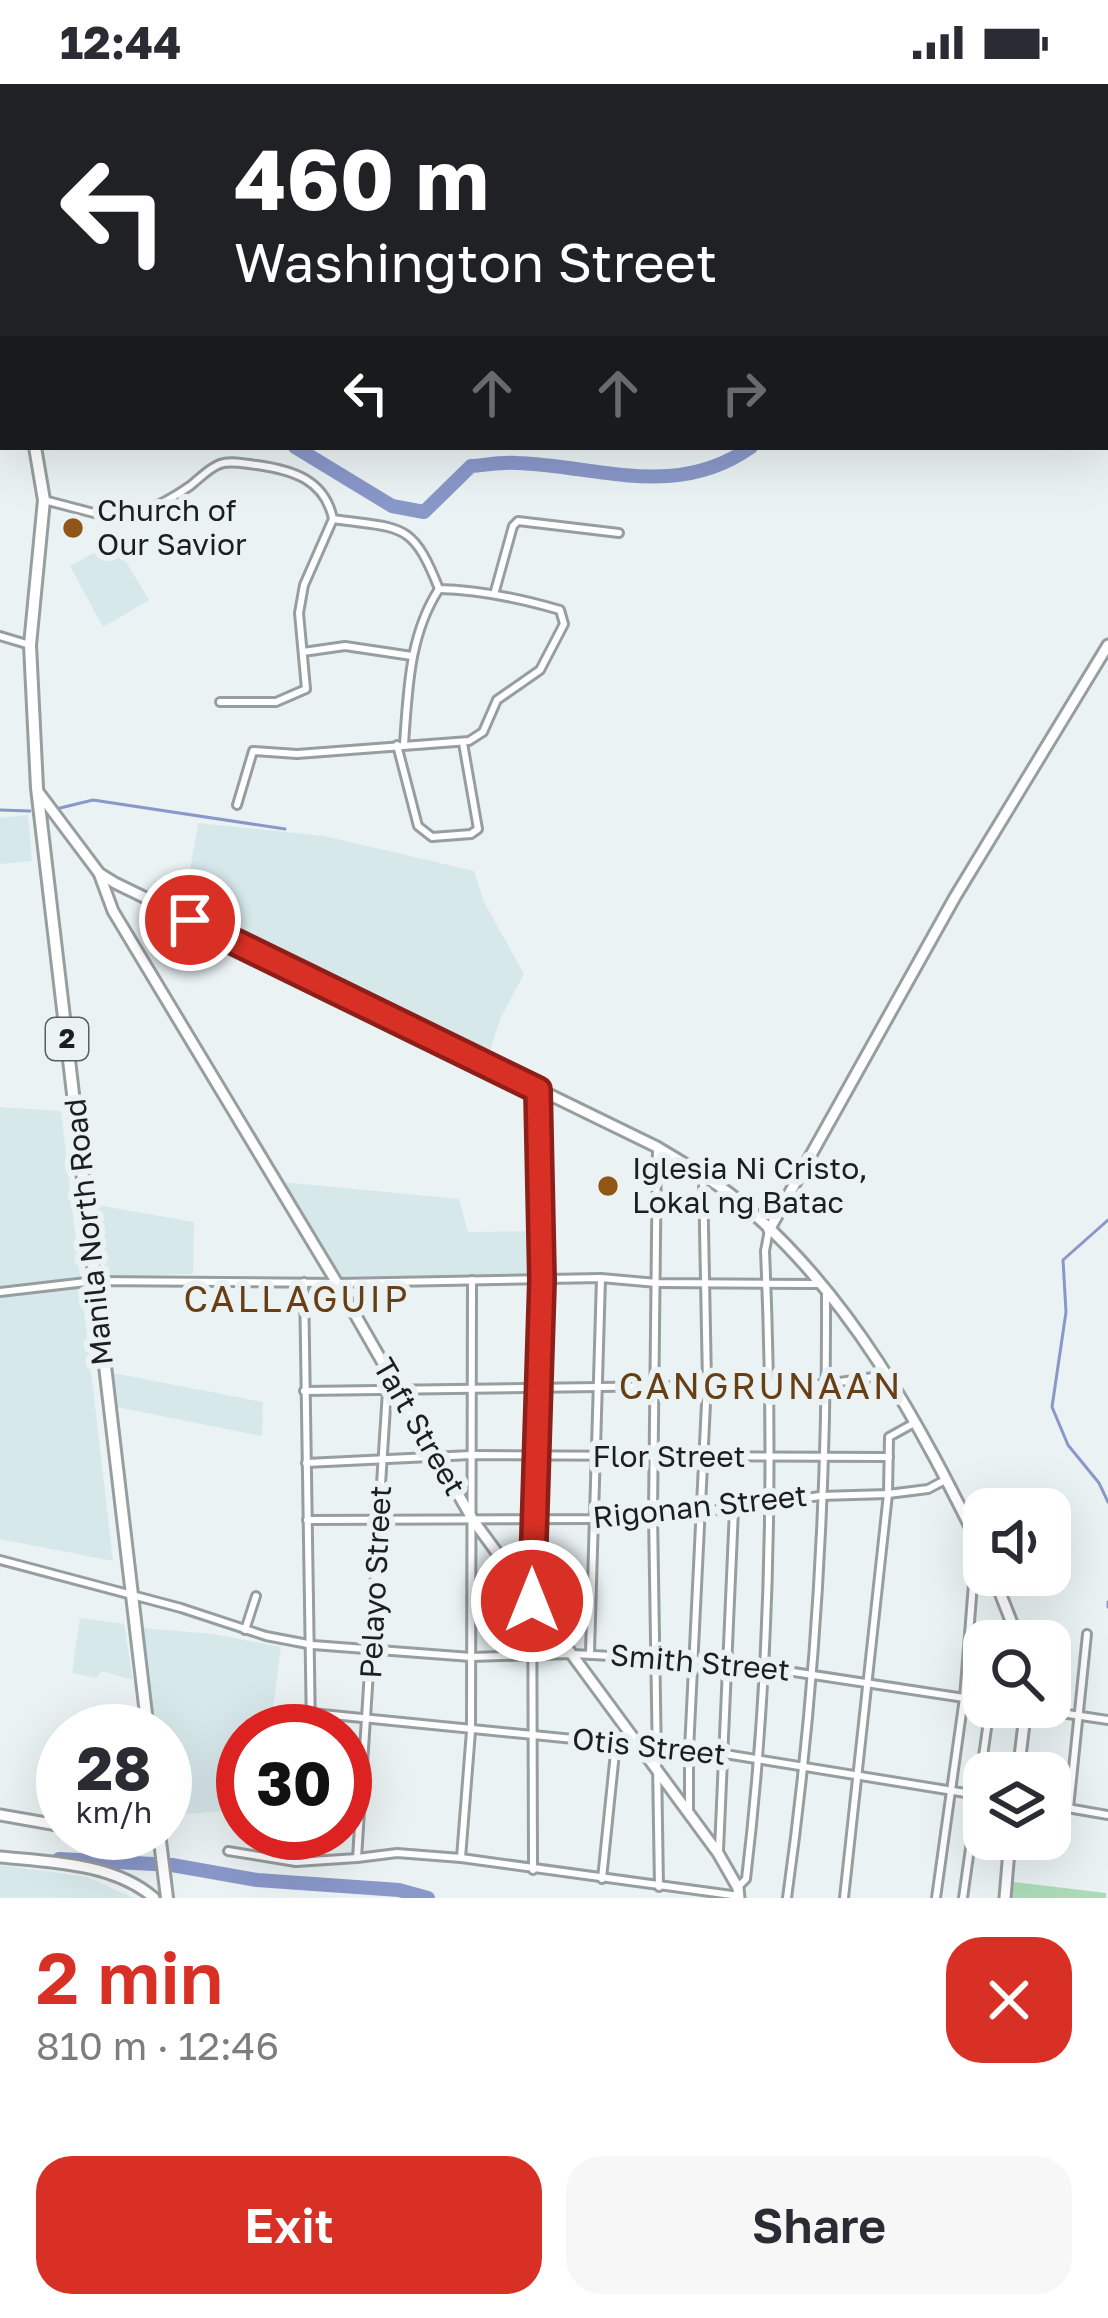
<!DOCTYPE html>
<meta charset="utf-8">
<style>
:root{--surface:#fff;--page:#f7f7f7;--text:#2b2b33;--muted:#7c7c81;--accent:#d93025}
body{margin:0;font-family:"Golos Text",sans-serif;background:var(--page);color:var(--text);height:100vh;display:flex;flex-direction:column;font-size:45px;white-space:nowrap}
*{box-sizing:border-box;margin:0}
p{font-size:39px;color:var(--muted)}
.icon{flex:none;width:66px;height:66px;fill:none;stroke:currentColor;stroke-width:2;stroke-linecap:round;stroke-linejoin:round}
.map{position:relative;height:1814px;overflow:hidden}
.side{display:flex;flex-direction:column;background:var(--surface);flex:1}
.side>*{flex:none}
.guide{position:absolute;left:0px;top:0px;width:1110px;height:366px;box-shadow:0 12px 48px #0002;background:#202124;color:#fff;overflow:hidden}
.fabs{position:absolute;left:963px;top:1404px;display:grid;gap:24px}
.fabs a{display:grid;place-items:center;width:108px;height:108px;border-radius:24px;background:var(--surface);box-shadow:0 12px 48px #0002;font-size:60px}
.speed{position:absolute;left:36px;top:1620px;display:flex;gap:24px;font-size:60px;font-weight:700;text-align:center}
.speed>*{display:grid;place-content:center;width:156px;height:156px;border-radius:50%;background:var(--surface);box-shadow:0 12px 48px #0002;line-height:1}
.speed small{font-size:30px;font-weight:400}
.speed .limit{border:18px solid #d22;background:#fff;color:#111}
.pin{position:absolute;display:grid;place-items:center;width:102px;height:102px;color:#fff;margin:-51px;border:6px solid #fff;border-radius:50%;box-shadow:0 3px 12px #0007}
.me{position:absolute;width:132px;margin:-66px;rotate:0deg;stroke-linejoin:round;filter:drop-shadow(0 0 9px #0008)}
.turn{display:flex;align-items:center;gap:42px;height:252px;padding:0 36px;font-size:54px}
.turn .icon{width:156px;height:156px;stroke-width:2.5}
.turn b{display:block;font-size:84px;line-height:102px}
.lanes{display:flex;align-items:center;height:114px;padding:0 36px;background:#0003;justify-content:center;gap:60px;direction:ltr}
.lanes .off{opacity:.35}
.round{display:grid;place-items:center;flex:none;width:126px;height:126px;border-radius:36px;background:var(--page)}
.headline{display:flex;align-items:center;justify-content:space-between;height:204px;padding:0 36px}
h1{font-size:72px;font-weight:600;line-height:90px;color:var(--accent)}
.button{display:flex;gap:24px;margin-top:auto;padding:24px 36px}
.button a{flex:1;height:138px;border-radius:36px;background:var(--accent);color:#fff;font-size:48px;font-weight:600;line-height:138px;text-align:center}
.button a+a{background:var(--page);color:var(--text)}
.status{display:flex;justify-content:space-between;align-items:center;height:84px;padding:0 60px;background:var(--surface);direction:ltr}
.status svg{height:33px;fill:currentColor}
.map>svg:first-child{display:block}
.built{fill:#d7e8eb}
.green{fill:#addbb8}
.lines{fill:none;stroke-linecap:round;stroke-linejoin:round}
.stream{stroke:#8997c9;stroke-width:3}
.river{stroke:#8997c9;stroke-width:14}
.street-casing{stroke:#979ea0;stroke-width:12}
.secondary-casing{stroke:#979ea0;stroke-width:15}
.highway-casing{stroke:#979ea0;stroke-width:16}
.street{stroke:#fff;stroke-width:6}
.secondary{stroke:#fff;stroke-width:9}
.highway{stroke:#fff;stroke-width:10}
.route-casing{stroke:#8d1f18;stroke-width:30}
.route{stroke:#d93025;stroke-width:21}
.poi-dot{fill:#915516;stroke:#eaf2f3;stroke-width:4.5}
.labels{text-anchor:middle;stroke-width:12;stroke-linejoin:round;paint-order:stroke}
.shield{fill:#eaf2f3;stroke:#5a5e5f;stroke-width:3}
.shield-label{font-size:27px;font-weight:bold;fill:#1c1e1f}
.poi-label{font-size:30px;fill:#1c1e1f;stroke:#eaf2f3;text-anchor:start}
.street-label{font-size:30px;fill:#1c1e1f;stroke:#eaf2f3}
.quarter-label{font-size:36px;letter-spacing:3px;fill:#683e15;stroke:#eaf2f3}
</style>
<div class="status"><b>12:44</b><svg viewBox="0 0 49 12"><path d="M0 12V9h3v3zM5 12V6h3v6zM10 12V3h3v9zM15 12V0h3v12zM26 1h20v11H26zM47 4h2v5h-2z"/></svg></div>
<div class="map">
<svg width="1108" height="1814" viewBox="0 0 1108 1814">
<rect width="100%" height="100%" fill="#eaf2f3"/>
<g class="built">
<polygon points="114,458 149,516 103,543 70,482"/>
<polygon points="28,731 32,777 0,780 0,734"/>
<polygon points="198,739 324,752 474,787 484,818 524,890 500,935 489,970 185,816"/>
<polygon points="0,1023 61,1027 113,1477 0,1455"/>
<polygon points="282,1098 459,1115 468,1148 538,1147 538,1190 338,1193"/>
<polygon points="97,1121 194,1138 193,1190 105,1192"/>
<polygon points="113,1289 263,1318 262,1352 117,1323"/>
<polygon points="80,1534 124,1540 133,1596 101,1587 97,1594 72,1589"/>
<polygon points="141,1544 214,1550 281,1563 270,1647 243,1647 243,1726 165,1731 165,1647 153,1647"/>
<polygon points="0,1781 87,1793 134,1814 0,1814"/>
</g>
<polygon class="green" points="1013,1798 1106,1809 1106,1814 1011,1814"/>
<g class="lines">
<g class="stream">
<polyline points="875,3 875,0"/>
<polyline points="56,725 93,716 285,745"/>
<polyline points="0,726 30,727"/>
<polyline points="1108,1136 1063,1176 1066,1228 1052,1323 1068,1361 1099,1399 1108,1418"/>
<polyline points="1108,1518 1108,1523"/>
</g>
<g class="river">
<polyline points="160,3 160,0"/>
<polyline points="1107,201 1108,201"/>
<path d="M 295,363 L 392,422 L 424,428 L 471,382 C 486,381 502,378 517,379 C 600,382 676,416 751,363"/>
<polyline points="59,1775 172,1781 257,1796 399,1806 428,1814"/>
</g>
<defs>
<g id="street">
<polyline points="551,3 553,0"/>
<path d="M 44,416 L 113,434 C 141,432 167,418 190,402 C 199,395 209,384 220,380 C 231,376 245,380 257,381 C 293,386 325,396 333,435 L 304,501 L 299,529 L 306,605 L 276,618 L 220,618"/>
<polyline points="495,507 513,442 518,437 619,449"/>
<polyline points="0,552 30,561"/>
<polyline points="303,568 345,562 412,572"/>
<path d="M 404,660 C 408,606 409,551 439,505"/>
<polyline points="397,661 418,742 432,753 471,750 478,745 463,659"/>
<path d="M 237,721 L 253,667 L 297,670 L 469,657 L 483,648 L 497,616 L 540,586 L 564,540 L 560,526 C 519,514 481,506 439,505 C 412,436 401,445 333,435"/>
<polyline points="657,1063 653,1430 659,1803"/>
<polyline points="304,1198 311,1647"/>
<polyline points="0,1208 95,1197 337,1199 601,1194 657,1199 817,1200"/>
<polyline points="304,1307 826,1300 887,1291"/>
<polyline points="306,1379 471,1371 889,1373"/>
<polyline points="307,1436 595,1435 702,1428 820,1412 888,1410 928,1405 947,1395"/>
<polyline points="0,1476 181,1524 266,1552 313,1561 471,1573 573,1570 728,1578 984,1617"/>
<polyline points="245,1546 256,1512"/>
<polyline points="590,1568 601,1194"/>
<polyline points="1028,1624 1108,1636"/>
<polyline points="312,1629 725,1670 984,1712"/>
<polyline points="1050,1721 1108,1731"/>
<polyline points="1069,1724 1087,1550"/>
<polyline points="689,1728 689,1666 707,1299 703,1092"/>
<polyline points="719,1766 734,1425"/>
<polyline points="228,1767 296,1778 357,1774 387,1307"/>
<polyline points="357,1774 397,1769 461,1774 739,1812"/>
<polyline points="461,1774 471,1647 472,1196"/>
<polyline points="296,1778 301,1749"/>
<polyline points="533,1786 532,1436 542,1196 538,1006"/>
<polyline points="602,1795 616,1659"/>
<path d="M 738,1803 L 746,1795 C 771,1586 774,1377 765,1167 L 769,1146"/>
<path d="M 787,1814 C 815,1614 827,1412 826,1211"/>
<polyline points="844,1814 888,1410 889,1353 916,1338"/>
<polyline points="936,1814 964,1614 974,1487 984,1482"/>
<polyline points="963,1814 990,1623"/>
</g>
<g id="secondary">
<path d="M 39,709 L 99,789 L 115,799 L 657,1063 C 683,1079 710,1094 734,1113 C 849,1206 920,1340 984,1471"/>
<polyline points="99,789 113,827 337,1199 473,1436 718,1769 738,1804 739,1814"/>
<polyline points="769,1146 955,813 1108,561"/>
<polyline points="993,1491 1019,1557"/>
<polyline points="1018,1689 1026,1623"/>
<polyline points="0,1731 63,1742"/>
<polyline points="127,1749 160,1751"/>
<path d="M 0,1773 C 50,1778 114,1779 154,1814"/>
<polyline points="1005,1814 1010,1755"/>
</g>
<g id="highway">
<polyline points="0,243 3,252"/>
<polyline points="35,363 44,416 30,561 37,704 148,1647"/>
<polyline points="159,1749 167,1814"/>
</g>
</defs>
<use href="#street" class="street-casing"/>
<use href="#secondary" class="secondary-casing"/>
<use href="#highway" class="highway-casing"/>
<use href="#street" class="street"/>
<use href="#secondary" class="secondary"/>
<use href="#highway" class="highway"/>
</g>
<g class="lines">
<defs>
<polyline id="route" points="190,836 538,1006 542,1196 532,1517"/>
</defs>
<use href="#route" class="route-casing"/>
<use href="#route" class="route"/>
</g>
<g class="poi-dot">
<circle cx="73" cy="444" r="12"/>
<circle cx="608" cy="1102" r="12"/>
</g>
<g class="labels">
<rect class="shield" x="46" y="934" width="42" height="42" rx="9"/>
<g class="shield-label">
<text x="67" y="964">2</text>
</g>
<g class="poi-label">
<text x="97" y="437">Church of<tspan x="97" dy="34">Our Savior</tspan></text>
<text x="632" y="1095">Iglesia Ni Cristo,<tspan x="632" dy="34">Lokal ng Batac</tspan></text>
</g>
<g class="street-label">
<text transform="translate(89 1148) rotate(-96)" y="10">Manila North Road</text>
<text transform="translate(419 1343) rotate(60)" y="10">Taft Street</text>
<text x="669" y="1383">Flor Street</text>
<text transform="translate(700 1423) rotate(-6)" y="10">Rigonan Street</text>
<text transform="translate(376 1498) rotate(-87)" y="10">Pelayo Street</text>
<text transform="translate(700 1579) rotate(5)" y="10">Smith Street</text>
<text transform="translate(649 1663) rotate(6)" y="10">Otis Street</text>
</g>
<g class="quarter-label">
<text x="297" y="1228">CALLAGUIP</text>
<text x="761" y="1315">CANGRUNAAN</text>
</g>
</g>
</svg>
<div class="fabs">
<a><svg class="icon" aria-label="sound" viewBox="0 0 24 24"><path d="M4 9h4l5-4v14l-5-4H4zM17 9q2 3 0 6"/></svg></a>
<a><svg class="icon" aria-label="search" viewBox="0 0 24 24"><circle cx="10" cy="10" r="6"/><path d="M15 15l6 6"/></svg></a>
<a><svg class="icon" aria-label="layers" viewBox="0 0 24 24"><path d="M12 4l9 5-9 5-9-5zM3 14l9 5 9-5"/></svg></a>
</div>
<div class="speed"><div>28<small>km/h</small></div><div class="limit">30</div></div>
<div class="pin" style="left:190px;top:836px;background:#d93025"><svg class="icon" aria-label="arrive" viewBox="0 0 24 24"><path d="M6 21V4h12l-3 4 3 4H6"/></svg></div>
<svg class="me" style="left:532px;top:1517px" viewBox="-20 -20 40 40"><circle r="17" fill="#d93025" stroke="#fff" stroke-width="3"/><path d="M0-11L8 9 0 5-8 9z" fill="#fff"/></svg>
<div class="guide">
<div class="turn"><svg class="icon" aria-label="left" viewBox="0 0 24 24"><path d="M17 20v-9H6M10 6l-5 5 5 5"/></svg><div><b>460 m</b>Washington Street</div></div>
<div class="lanes"><svg class="icon" aria-label="left" viewBox="0 0 24 24"><path d="M17 20v-9H6M10 6l-5 5 5 5"/></svg><svg class="icon off" aria-label="ahead" viewBox="0 0 24 24"><path d="M12 20V5M6 11l6-6 6 6"/></svg><svg class="icon off" aria-label="ahead" viewBox="0 0 24 24"><path d="M12 20V5M6 11l6-6 6 6"/></svg><svg class="icon off" aria-label="right" viewBox="0 0 24 24"><path d="M7 20v-9h11M14 6l5 5-5 5"/></svg></div>
</div>
</div>
<section class="side">
<div class="headline"><div><h1>2 min</h1><p>810 m · 12:46</p></div><a class="round" style="background:#d93025;color:#fff"><svg class="icon" aria-label="close" viewBox="0 0 24 24"><path d="M6 6l12 12M18 6L6 18"/></svg></a></div>
<div class="button"><a>Exit</a><a>Share</a></div>
</section>
